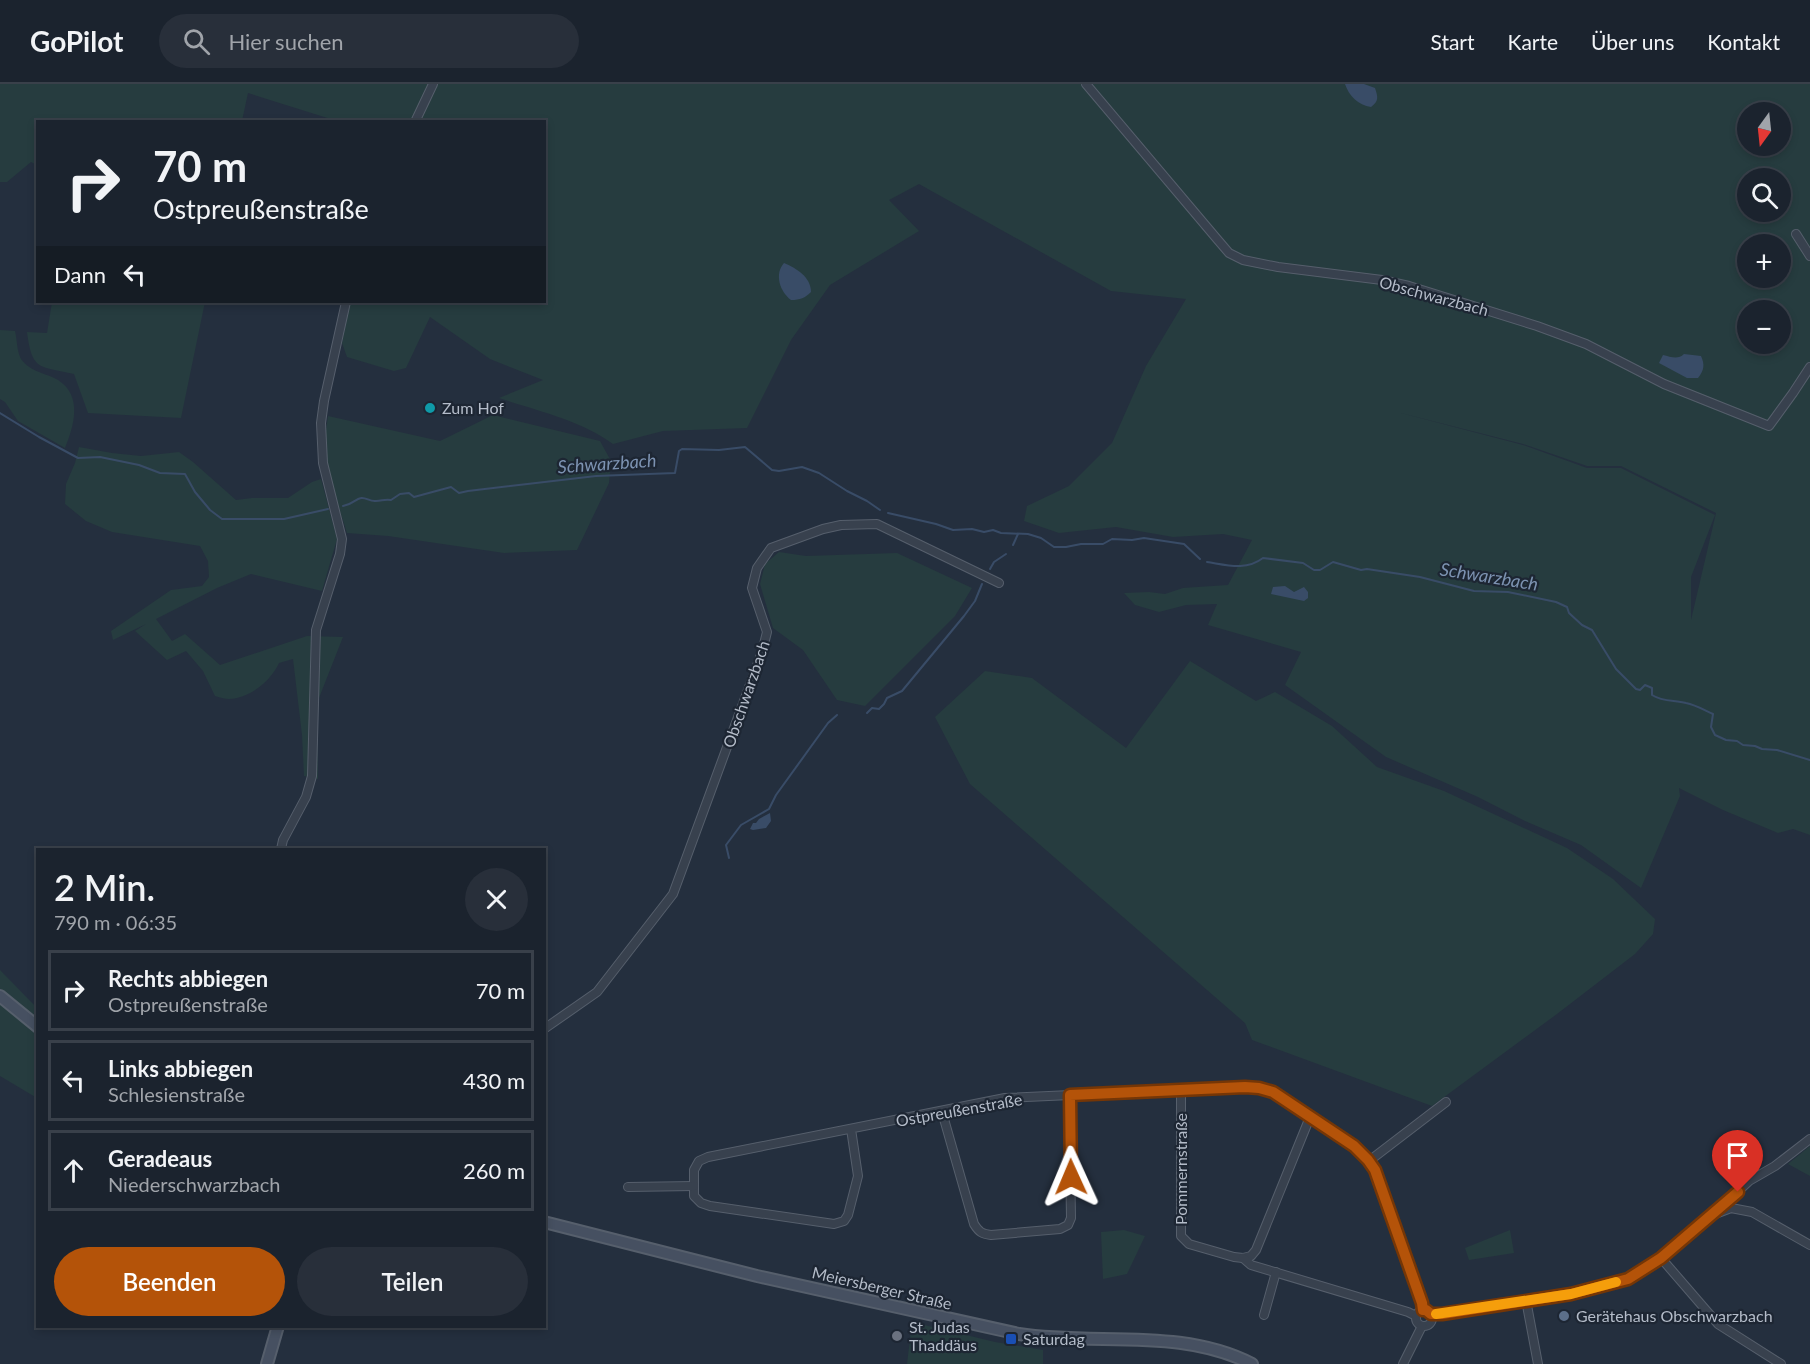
<!DOCTYPE html>
<html lang="de">
<meta charset="utf-8">
<style>
:root{--surface:#1b232e;--page:#282f3a;--text:#f1f3f6;--muted:#a0a4aa;--line:#39404a;--accent:#b45309}
body{margin:0;font-family:Lato,sans-serif;background:var(--page);color:var(--text);height:100vh;display:flex;flex-direction:column;font-size:22px;white-space:nowrap}
*{box-sizing:border-box;margin:0}
p{font-size:20px;color:var(--muted)}
.icon{flex:none;width:33px;height:33px;fill:none;stroke:currentColor;stroke-width:2;stroke-linecap:round;stroke-linejoin:round}
.map{position:relative;flex:1;overflow:hidden}
.sheet{position:absolute;left:36px;top:764px;width:510px;height:480px;display:flex;flex-direction:column;background:var(--surface);border-radius:0px;box-shadow:0 3px 9px #0003,0 0 0 2px var(--line)}
.sheet>*{flex:none}
.hud{position:absolute;left:36px;top:36px;width:510px;height:183px;border-radius:0px;box-shadow:0 3px 9px #0003,0 0 0 2px var(--line);background:#1b232e;color:var(--text);overflow:hidden}
.needle{width:39px;rotate:195deg}
.fabs{position:absolute;left:1737px;top:18px;display:grid;gap:12px}
.fabs a{display:grid;place-items:center;width:54px;height:54px;border-radius:50%;background:var(--surface);box-shadow:0 3px 9px #0003,0 0 0 2px var(--line);font-size:30px}
.pin{position:absolute;display:grid;place-items:center;width:51px;height:51px;color:#fff;margin:-62px -26px;border-radius:50% 50% 50% 0;rotate:-45deg;box-shadow:0 0 6px #0007}
.pin .icon{rotate:45deg}
.me{position:absolute;width:66px;margin:-33px;rotate:359deg;stroke-linejoin:round;filter:drop-shadow(0 0 4px #0008)}
.turn{display:flex;align-items:center;gap:21px;height:126px;padding:0 18px;font-size:27px}
.turn .icon{width:78px;height:78px;stroke-width:2.5}
.turn b{display:block;font-size:42px;line-height:51px}
.then{display:flex;align-items:center;height:57px;padding:0 18px;background:#0003;gap:12px;font-size:22px}
.round{display:grid;place-items:center;flex:none;width:63px;height:63px;border-radius:32px;background:var(--page)}
.head{display:flex;align-items:center;justify-content:space-between;height:102px;padding:0 18px}
h1{font-size:36px;font-weight:600;line-height:45px}
.button{display:flex;gap:12px;margin-top:auto;padding:12px 18px}
.button a{flex:1;height:69px;border-radius:36px;background:var(--accent);color:#fff;font-size:24px;font-weight:600;line-height:69px;text-align:center}
.button a+a{background:var(--page);color:var(--text)}
ul{padding:0;list-style:none}
li{display:flex;align-items:center;gap:18px;height:81px;margin:0 12px 9px;padding:0 6px;border:3px solid var(--line);border-radius:0px}
li div{flex:1}
li b{display:block;font-size:22px}
li em{font-style:normal}
header{display:flex;align-items:center;gap:36px;box-sizing:border-box;height:84px;padding:0 30px;background:var(--surface);border-bottom:2px solid var(--line)}
header strong{font-size:28px}
nav{display:flex;gap:33px;margin-inline-start:auto;font-size:21px}
.search{width:420px;height:54px;background:var(--page);display:flex;align-items:center;gap:15px;box-sizing:border-box;padding:0 21px;border-radius:33px;color:var(--muted);font-size:22px}
.map>svg:first-child{display:block}
.green{fill:#263c3f;fill-rule:evenodd}
.water{fill:#394c67}
.lines{fill:none;stroke-linecap:round;stroke-linejoin:round}
.stream{stroke:#394c67;stroke-width:2}
.street-casing{stroke:#565f6c;stroke-width:10}
.secondary-casing{stroke:#565f6c;stroke-width:14}
.street{stroke:#38414e;stroke-width:8}
.secondary{stroke:#465061;stroke-width:10}
.route-casing{stroke:#753606;stroke-width:15}
.route{stroke:#b45309;stroke-width:10}
.slow{stroke:#f59e0b;stroke-width:10}
.culture-dot{fill:#0f9aa8;stroke:#1d2633;stroke-width:2}
.service-dot{fill:#5c6f8a;stroke:#1d2633;stroke-width:2}
.worship-dot{fill:#6b7280;stroke:#1d2633;stroke-width:2}
.transit-dot{fill:#1a4fb4;stroke:#1d2633;stroke-width:2}
.labels{text-anchor:middle;stroke-width:4.5;stroke-linejoin:round;paint-order:stroke}
.street-label{font-size:16px;fill:#b4bcc9;stroke:#1d2633}
.poi-label{font-size:16px;fill:#b4bcc9;stroke:#1d2633;text-anchor:start}
.water-label{font-size:18px;font-style:italic;fill:#7c92b1;stroke:#1d2633}
</style>
<header>
<strong>GoPilot</strong>
<div class="search"><svg class="icon" aria-label="search" viewBox="0 0 24 24"><circle cx="10" cy="10" r="6"/><path d="M15 15l6 6"/></svg>Hier suchen</div>
<nav><a>Start</a><a>Karte</a><a>Über uns</a><a>Kontakt</a></nav>
</header>
<div class="map">
<svg width="1810" height="1280" viewBox="0 0 1810 1280">
<rect width="100%" height="100%" fill="#242f3e"/>
<g class="green">
<polygon points="0,0 430,0 413,37 337,37 248,9 242,37 38,38 37,81 31,78 7,98 0,98"/>
<path d="M 438,0 L 1810,0 L 1810,751 L 1793,745 L 1778,749 L 1723,726 L 1679,704 L 1680,712 L 1641,804 L 1581,761 L 1525,737 L 1478,713 L 1386,673 L 1285,601 L 1301,568 L 1208,541 L 1217,520 L 1186,521 L 1159,528 L 1135,521 L 1124,509 L 1149,508 L 1165,510 L 1183,504 L 1228,501 L 1252,456 L 1223,450 L 1173,453 L 1116,443 L 1059,449 L 1024,437 L 1027,422 L 1069,402 L 1112,359 L 1146,282 L 1186,215 L 1111,207 L 919,100 L 889,116 L 919,147 L 830,201 L 791,256 L 747,344 L 663,347 L 613,360 C 580,336 538,327 499,314 L 543,296 L 490,275 L 430,233 L 406,284 L 394,287 L 347,273 L 342,259 L 350,218 L 544,218 L 544,38 L 418,37 ZM 1748,28 L 1780,28 L 1780,62 L 1748,62 ZM 1748,94 L 1780,94 L 1780,128 L 1748,128 ZM 1748,160 L 1780,160 L 1780,194 L 1748,194 ZM 1748,226 L 1780,226 L 1780,260 L 1748,260 ZM 1397,328 L 1523,360 L 1587,382 L 1621,382 L 1716,429 L 1691,536 L 1691,493 L 1715,431 L 1621,384 L 1587,384 L 1523,361 Z"/>
<path d="M 52,218 L 205,218 L 181,334 L 88,329 L 74,290 C 39,282 32,287 27,248 L 47,249 Z"/>
<path d="M 0,246 L 15,247 C 17,255 17,268 21,275 C 30,288 46,289 58,296 C 83,312 74,342 65,364 L 18,337 L 5,318 L 0,315 Z"/>
<polygon points="493,331 600,357 611,377 609,399 577,466 504,469 388,452 347,449 325,380 325,353 328,332 440,357"/>
<path d="M 79,363 L 112,369 L 141,372 L 179,368 L 193,378 L 236,416 L 252,414 L 288,414 L 312,398 L 321,395 L 337,455 L 322,507 L 251,490 L 217,504 L 156,535 L 172,557 L 185,550 L 220,581 L 307,552 L 343,553 L 317,619 L 318,695 L 304,692 L 302,651 L 293,575 L 279,579 C 271,597 250,614 229,615 C 225,615 219,613 215,612 L 203,587 L 186,567 L 167,576 L 135,547 L 146,540 L 113,556 L 111,547 L 171,506 L 202,502 L 209,493 L 208,477 L 200,462 L 112,448 L 86,437 L 65,420 L 66,400 L 75,379 Z"/>
<polygon points="779,468 806,472 897,469 972,504 955,532 865,622 837,616 803,566 773,544 760,500 765,480"/>
<polygon points="1190,577 1256,617 1275,608 1332,642 1377,683 1444,707 1567,764 1613,795 1655,835 1653,850 1635,870 1557,930 1432,1022 1252,956 1245,939 970,700 935,633 985,587 1032,594 1126,664"/>
<polygon points="0,886 37,924 37,1014 0,992"/>
<polygon points="1810,1062 1810,1092 1788,1080"/>
<polygon points="1124,1146 1145,1152 1127,1190 1103,1195 1101,1148"/>
<polygon points="1510,1146 1514,1169 1469,1176 1465,1164"/>
<polygon points="912,1238 995,1258 1043,1266 1043,1280 907,1280"/>
</g>
<g class="water">
<path d="M 1345,0 L 1364,0 L 1375,4 C 1378,13 1379,17 1371,23 C 1358,21 1349,12 1345,0 Z"/>
<path d="M 784,179 C 796,184 811,193 811,208 C 805,214 800,216 791,216 C 780,208 774,190 784,179 Z"/>
<path d="M 1684,270 L 1701,272 C 1705,281 1704,286 1698,294 L 1687,294 L 1659,279 L 1663,271 C 1671,273 1678,276 1684,270 Z"/>
<polygon points="1285,502 1294,508 1304,503 1308,508 1308,514 1304,517 1271,510 1273,503"/>
<polygon points="770,729 771,737 766,744 753,746 750,745 753,739 756,739 759,735"/>
</g>
<g class="lines">
<g class="stream">
<polyline points="0,329 39,353 78,374 100,373 139,381 160,389 185,390 195,408 210,426 222,435 284,435 328,425"/>
<path d="M 343,422 C 354,420 355,415 361,414 C 366,413 370,418 376,417 C 382,417 384,415 391,416 L 400,410 L 409,409 L 414,413 L 451,403 L 459,409 L 468,407 L 596,392 L 675,389 L 679,367 L 682,365 L 719,366 L 745,363 L 772,386 L 779,387 L 802,383 L 819,389 L 847,407 L 867,417 L 880,426"/>
<polyline points="888,429 936,440 953,446 972,445 984,448 993,446 1001,449 1028,450 1041,454 1054,463 1066,463 1081,460 1103,460 1112,455 1132,456 1144,454 1184,460 1200,475"/>
<polyline points="1013,461 1018,450"/>
<path d="M 1207,478 C 1227,481 1246,487 1263,474 L 1303,479 L 1314,486 L 1320,486 L 1333,478 L 1361,486 L 1367,485 L 1420,493 L 1474,507 L 1508,508 L 1556,518 L 1567,523 L 1569,529 L 1582,541 L 1592,546 L 1616,585 L 1636,605 L 1640,606 L 1645,601 L 1652,604 L 1652,611 C 1663,618 1674,616 1686,619 C 1696,621 1704,626 1713,630 L 1711,643 L 1715,651 L 1726,656 L 1737,657 L 1743,661 L 1755,662 L 1762,665 L 1777,666 L 1810,676"/>
<polyline points="990,485 994,478 1006,470"/>
<polyline points="867,629 872,624 879,625 884,620 887,614 902,607 964,532 975,517 982,500"/>
<polyline points="729,774 726,761 741,741 769,725 776,711 828,639 837,631"/>
</g>
<defs>
<g id="street">
<polyline points="1086,0 1217,155 1229,169 1243,176 1278,183 1382,196 1409,202 1537,242 1586,260 1664,300 1769,342 1793,309 1810,283"/>
<polyline points="415,38 433,0"/>
<polyline points="1796,150 1810,172"/>
<polyline points="281,765 283,756 306,713 312,692 316,546 340,470 342,455 323,379 321,339 324,317 346,218"/>
<polyline points="544,945 597,908 673,810 762,568 767,548 752,504 757,484 771,464 823,445 841,441 877,440 999,499"/>
<polyline points="1181,1006 1181,1152 1189,1160 1234,1173 1243,1174 1251,1172 1256,1166 1310,1033"/>
<path d="M 942,1028 L 974,1140 C 979,1148 982,1150 991,1151 L 1060,1145 L 1068,1141 L 1071,1134 L 1069,1011"/>
<polyline points="851,1045 858,1092 848,1131 844,1137 834,1140 710,1122 701,1119 694,1112 694,1086 699,1077 708,1073 1005,1014 1245,1003 1259,1004 1273,1008 1354,1062 1368,1076 1375,1087 1423,1219 1423,1226"/>
<polyline points="1369,1077 1446,1018"/>
<polyline points="628,1103 694,1102"/>
<polyline points="1718,1126 1749,1097 1775,1082 1810,1055"/>
<polyline points="1243,1174 1251,1181 1408,1228 1416,1232"/>
<polyline points="1661,1174 1718,1240 1781,1280"/>
<polyline points="1526,1216 1538,1280"/>
<circle cx="1424" cy="1234" r="8"/>
<polyline points="1431,1230 1441,1230 1571,1210 1628,1195 1661,1174 1710,1132 1731,1124 1752,1128 1810,1161"/>
<polyline points="1264,1231 1276,1188"/>
<polyline points="1403,1280 1422,1242"/>
</g>
<g id="secondary">
<polyline points="0,912 38,943"/>
<path d="M 544,1138 L 757,1192 L 1019,1250 C 1096,1262 1180,1243 1252,1280"/>
<polyline points="267,1280 278,1242"/>
</g>
</defs>
<use href="#street" class="street-casing"/>
<use href="#secondary" class="secondary-casing"/>
<use href="#street" class="street"/>
<use href="#secondary" class="secondary"/>
</g>
<g class="lines">
<defs>
<polyline id="route" points="1071,1093 1070,1011 1245,1003 1259,1004 1273,1008 1354,1062 1368,1076 1375,1086 1422,1219 1423,1226 1426,1226 1431,1230 1442,1230 1571,1210 1628,1195 1661,1174 1738,1108"/>
</defs>
<use href="#route" class="route-casing"/>
<use href="#route" class="route"/>
<polyline class="slow" points="1436,1230 1571,1210 1616,1198"/>
</g>
<circle class="culture-dot" cx="430" cy="324" r="6"/>
<circle class="service-dot" cx="1564" cy="1232" r="6"/>
<circle class="worship-dot" cx="897" cy="1252" r="6"/>
<rect class="transit-dot" x="1005" y="1249" width="12" height="12" rx="3"/>
<g class="labels">
<g class="street-label">
<text transform="translate(1434 212) rotate(15)" y="6">Obschwarzbach</text>
<text transform="translate(746 610) rotate(-71)" y="6">Obschwarzbach</text>
<text transform="translate(959 1026) rotate(-10)" y="6">Ostpreußenstraße</text>
<text transform="translate(1181 1085) rotate(-90)" y="6">Pommernstraße</text>
<text transform="translate(882 1204) rotate(13)" y="6">Meiersberger Straße</text>
</g>
<g class="poi-label">
<text x="442" y="330">Zum Hof</text>
<text x="1576" y="1238">Gerätehaus Obschwarzbach</text>
<text x="909" y="1249">St. Judas<tspan x="909" dy="18">Thaddäus</tspan></text>
<text x="1023" y="1261">Saturdag</text>
</g>
<g class="water-label">
<text transform="translate(607 380) rotate(-4)" y="6">Schwarzbach</text>
<text transform="translate(1489 493) rotate(9)" y="6">Schwarzbach</text>
</g>
</g>
</svg>
<div class="fabs">
<a><svg class="needle" viewBox="-14 -14 28 28"><path d="M0-13l5 13h-10z" fill="#e53935"/><path d="M0 13l5-13h-10z" fill="#a0a4aa"/></svg></a>
<a><svg class="icon" aria-label="search" viewBox="0 0 24 24"><circle cx="10" cy="10" r="6"/><path d="M15 15l6 6"/></svg></a>
<a>+</a>
<a>−</a>
</div>
<div class="pin" style="left:1738px;top:1108px;background:#d93025"><svg class="icon" aria-label="arrive" viewBox="0 0 24 24"><path d="M6 21V4h12l-3 4 3 4H6"/></svg></div>
<svg class="me" style="left:1071px;top:1093px" viewBox="-20 -20 40 40"><path d="M0-17L14 15 0 8-14 15z" fill="#b45309" stroke="#fff" stroke-width="4"/></svg>
<div class="hud">
<div class="turn"><svg class="icon" aria-label="right" viewBox="0 0 24 24"><path d="M7 20v-9h11M14 6l5 5-5 5"/></svg><div><b>70 m</b>Ostpreußenstraße</div></div>
<div class="then">Dann<svg class="icon" aria-label="left" viewBox="0 0 24 24"><path d="M17 20v-9H6M10 6l-5 5 5 5"/></svg></div>
</div>
<section class="sheet">
<div class="head"><div><h1>2 Min.</h1><p>790 m · 06:35</p></div><a class="round"><svg class="icon" aria-label="close" viewBox="0 0 24 24"><path d="M6 6l12 12M18 6L6 18"/></svg></a></div>
<ul>
<li><svg class="icon" aria-label="right" viewBox="0 0 24 24"><path d="M7 20v-9h11M14 6l5 5-5 5"/></svg><div><b>Rechts abbiegen</b><p>Ostpreußenstraße</p></div><em>70 m</em></li>
<li><svg class="icon" aria-label="left" viewBox="0 0 24 24"><path d="M17 20v-9H6M10 6l-5 5 5 5"/></svg><div><b>Links abbiegen</b><p>Schlesienstraße</p></div><em>430 m</em></li>
<li><svg class="icon" aria-label="ahead" viewBox="0 0 24 24"><path d="M12 20V5M6 11l6-6 6 6"/></svg><div><b>Geradeaus</b><p>Niederschwarzbach</p></div><em>260 m</em></li>
</ul>
<div class="button"><a>Beenden</a><a>Teilen</a></div>
</section>
</div>
